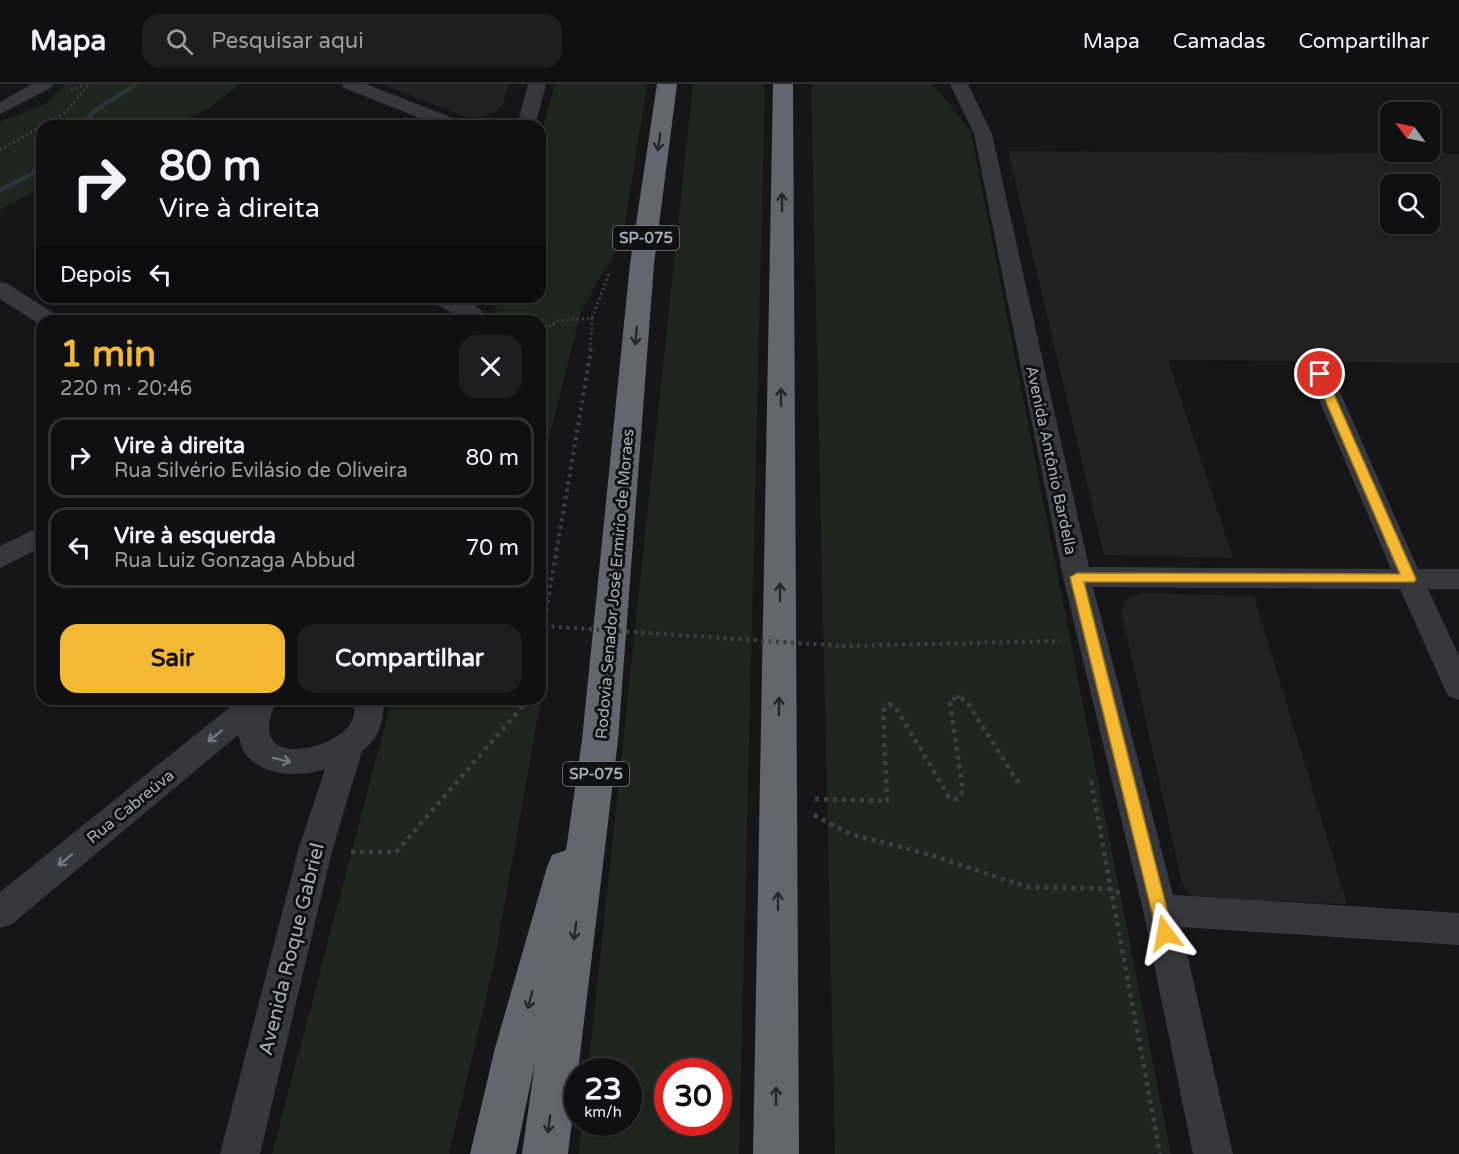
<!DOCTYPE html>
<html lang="pt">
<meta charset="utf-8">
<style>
:root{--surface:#101012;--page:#1e1e20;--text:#f1f3f6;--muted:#9c9d9f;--line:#303032;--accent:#f4b832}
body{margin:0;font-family:"Varela Round",sans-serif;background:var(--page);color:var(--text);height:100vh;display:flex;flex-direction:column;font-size:22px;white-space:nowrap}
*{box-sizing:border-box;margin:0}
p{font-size:20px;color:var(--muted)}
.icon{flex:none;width:33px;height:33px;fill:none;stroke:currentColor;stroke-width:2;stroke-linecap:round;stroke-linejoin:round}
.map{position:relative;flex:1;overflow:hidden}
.sheet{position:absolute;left:36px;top:231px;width:510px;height:390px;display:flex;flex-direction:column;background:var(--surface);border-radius:18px;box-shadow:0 3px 9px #0003,0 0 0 2px var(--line)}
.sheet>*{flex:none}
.top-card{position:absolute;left:36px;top:36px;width:510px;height:183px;border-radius:18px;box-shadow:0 3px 9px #0003,0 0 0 2px var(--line);background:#101012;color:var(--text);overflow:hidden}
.needle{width:39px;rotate:303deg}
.tools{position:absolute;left:1380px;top:18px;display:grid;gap:12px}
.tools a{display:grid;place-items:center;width:60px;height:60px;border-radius:12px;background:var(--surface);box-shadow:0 3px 9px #0003,0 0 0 2px var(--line);font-size:30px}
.speed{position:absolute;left:564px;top:974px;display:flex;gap:12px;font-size:30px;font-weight:700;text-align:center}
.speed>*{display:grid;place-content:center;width:78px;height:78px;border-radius:50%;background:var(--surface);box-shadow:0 3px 9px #0003,0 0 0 2px var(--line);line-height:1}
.speed small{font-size:15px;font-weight:400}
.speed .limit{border:9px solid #d22;background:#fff;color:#111}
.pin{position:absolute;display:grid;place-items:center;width:51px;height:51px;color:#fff;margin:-26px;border:3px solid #fff;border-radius:50%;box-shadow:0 2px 6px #0007}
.me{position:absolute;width:66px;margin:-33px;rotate:347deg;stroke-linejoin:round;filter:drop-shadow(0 0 4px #0008)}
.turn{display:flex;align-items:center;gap:21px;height:126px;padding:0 24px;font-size:27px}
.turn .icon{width:78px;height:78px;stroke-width:2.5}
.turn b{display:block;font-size:42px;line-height:51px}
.then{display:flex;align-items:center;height:57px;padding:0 24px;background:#0003;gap:12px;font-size:22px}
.round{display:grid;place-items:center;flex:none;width:63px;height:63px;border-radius:18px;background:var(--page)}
.head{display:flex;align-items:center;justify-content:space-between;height:102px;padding:0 24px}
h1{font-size:36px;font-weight:800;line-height:45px;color:var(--accent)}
.cta{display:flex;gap:12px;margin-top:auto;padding:12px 24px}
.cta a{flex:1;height:69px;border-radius:18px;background:var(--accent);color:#111;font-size:24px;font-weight:800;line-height:69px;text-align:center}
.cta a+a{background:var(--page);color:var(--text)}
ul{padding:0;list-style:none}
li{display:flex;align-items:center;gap:18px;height:81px;margin:0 12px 9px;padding:0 12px;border:3px solid var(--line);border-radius:18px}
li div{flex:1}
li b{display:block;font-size:22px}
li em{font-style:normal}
header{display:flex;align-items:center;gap:36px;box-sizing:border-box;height:84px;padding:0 30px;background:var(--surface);border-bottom:2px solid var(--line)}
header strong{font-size:28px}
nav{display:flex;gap:33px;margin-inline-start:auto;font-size:21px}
.search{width:420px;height:54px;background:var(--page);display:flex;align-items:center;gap:15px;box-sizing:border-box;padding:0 21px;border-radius:18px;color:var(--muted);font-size:22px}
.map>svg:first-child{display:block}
.built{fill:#222225;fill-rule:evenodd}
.green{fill:#1e261f;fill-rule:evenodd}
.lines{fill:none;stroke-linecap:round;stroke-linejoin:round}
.stream{fill:#2c353c;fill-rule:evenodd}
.path-far2{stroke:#3d3f44;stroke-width:3;stroke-dasharray:2 3;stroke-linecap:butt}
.path-far1{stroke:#3d3f44;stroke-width:4;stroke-dasharray:3 4.5;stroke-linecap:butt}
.path{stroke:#3d3f44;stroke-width:4.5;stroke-dasharray:4 5;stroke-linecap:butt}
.minor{fill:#37383d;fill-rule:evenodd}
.motorway{fill:#63666e;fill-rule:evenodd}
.path-bridge{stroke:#3d3f44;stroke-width:4;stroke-dasharray:3 4.5;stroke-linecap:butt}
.oneway{stroke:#26262a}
.oneway2{stroke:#757881}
.route{fill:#f4b832;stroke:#9f7820;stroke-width:1.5}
.labels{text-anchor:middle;stroke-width:6;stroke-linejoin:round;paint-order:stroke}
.shield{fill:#111113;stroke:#7b7e86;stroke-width:1.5}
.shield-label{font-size:15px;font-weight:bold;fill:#a8adb8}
.street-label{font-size:16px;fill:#a8adb8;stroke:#111113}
.near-street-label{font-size:20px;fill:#a8adb8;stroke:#111113}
</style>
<header>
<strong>Mapa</strong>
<div class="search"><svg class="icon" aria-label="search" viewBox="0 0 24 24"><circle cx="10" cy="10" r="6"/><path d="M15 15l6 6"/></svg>Pesquisar aqui</div>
<nav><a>Mapa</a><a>Camadas</a><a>Compartilhar</a></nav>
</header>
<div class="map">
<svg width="1459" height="1070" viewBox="0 0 1459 1070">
<rect width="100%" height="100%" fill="#161618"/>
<g class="built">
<polygon points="381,0 509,0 503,20 496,27 482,33 466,33"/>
<path d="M 1008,67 L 1459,70 L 1459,279 L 1168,276 L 1233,474 L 1104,471 ZM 1390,100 L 1430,100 L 1430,140 L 1390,140 Z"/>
<polygon points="1140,509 1254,512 1347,820 1202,814 1189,811 1182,799 1121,526 1127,515"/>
</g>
<g class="green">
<polygon points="66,0 240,0 209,24 172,42 42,42 42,103 2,125 0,129 0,38 47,19"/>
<polygon points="555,0 647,0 623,153 581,227 540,389 540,237 492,237 499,213 540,213 540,57"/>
<path d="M 693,0 L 765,0 L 739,1070 L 579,1070 L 582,1038 L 628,1038 L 628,987 L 588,987 ZM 668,987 L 718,987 L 718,1038 L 668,1038 Z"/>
<polygon points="811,0 933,0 971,48 1171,1070 835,1070"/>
<polygon points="540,591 545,592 493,885 449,1070 272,1070 392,615 540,615"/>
</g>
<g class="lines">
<g class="stream">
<polygon points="133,0 140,0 96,28 86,42 80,42 92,26"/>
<polygon points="42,82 42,87 0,109 0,104"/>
</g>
<g class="path-far2">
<polyline points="71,6 86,0"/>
<polyline points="42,42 67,27 89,0"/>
<polyline points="0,66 42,42"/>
<polyline points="592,234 609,190"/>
<polyline points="540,248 558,237 592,234 590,267"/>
</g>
<g class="path-far1">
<polyline points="842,562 1060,557"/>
<polyline points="540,563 591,266"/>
<polyline points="953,616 956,611 963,616"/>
</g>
<g class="path">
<polyline points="961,614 967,618 1021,703"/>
<polyline points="1091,697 1160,1070"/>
<polyline points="815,715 887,717 883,627 889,620 896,624 949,713 957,715 963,707 950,619 954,614"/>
<polyline points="814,731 850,750 928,770 1027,803 1109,805 1120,809"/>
<polyline points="351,768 396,768 529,615"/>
</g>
<g class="minor">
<polygon points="32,0 54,0 51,4 0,30 0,18"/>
<polygon points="341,0 366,0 463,38 465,42 440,42 344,4"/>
<polygon points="528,0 546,0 535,42 517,42"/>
<polygon points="950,0 968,0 992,50 1089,483 1391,485 1308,290 1312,285 1320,283 1328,285 1332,290 1418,485 1459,485 1459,505 1428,505 1459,572 1459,616 1448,612 1400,505 1093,503 1173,811 1459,829 1459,861 1181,843 1233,1070 1193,1070 1143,826 1063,493 974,50"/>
<polygon points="0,198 8,200 58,232 61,237 42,237 42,242 0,215"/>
<path d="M 429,213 C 447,213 471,212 483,229 L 480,234 C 463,238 447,225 432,218 Z"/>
<polygon points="42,442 42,463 0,484 0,462"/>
<path d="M 240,615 L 278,615 C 238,691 344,666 353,634 C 355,628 354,621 354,615 L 384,615 C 384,636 380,654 362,667 L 332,767 L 260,1070 L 220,1070 L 298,767 L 325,685 C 301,693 266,693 248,673 C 242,668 241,658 238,651 L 12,840 L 0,844 L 0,808 Z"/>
</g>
<g class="motorway">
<polygon points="657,0 677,0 654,180 618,656 568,1070 522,1070 535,978 516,1070 470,1070 495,964 547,783 552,771 566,766 582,656 630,180"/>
<polygon points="773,0 793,0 799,1070 753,1070"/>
</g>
<polyline class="path-bridge" points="544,542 842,562"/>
</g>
<defs><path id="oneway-shaft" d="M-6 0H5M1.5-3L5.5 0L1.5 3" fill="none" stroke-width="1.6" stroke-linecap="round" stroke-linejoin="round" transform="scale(1.5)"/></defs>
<g class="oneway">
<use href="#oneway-shaft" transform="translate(659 58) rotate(98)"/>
<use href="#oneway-shaft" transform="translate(782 118) rotate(-90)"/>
<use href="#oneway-shaft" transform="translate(636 252) rotate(95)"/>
<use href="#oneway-shaft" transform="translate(781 313) rotate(-90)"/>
<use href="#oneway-shaft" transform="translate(780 508) rotate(-90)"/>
<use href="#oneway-shaft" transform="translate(779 622) rotate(-89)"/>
<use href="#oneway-shaft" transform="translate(778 817) rotate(-90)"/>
<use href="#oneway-shaft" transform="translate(575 847) rotate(98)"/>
<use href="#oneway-shaft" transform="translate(530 916) rotate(105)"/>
<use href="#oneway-shaft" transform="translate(776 1012) rotate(-90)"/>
<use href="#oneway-shaft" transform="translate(549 1040) rotate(98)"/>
</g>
<g class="oneway2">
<use href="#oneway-shaft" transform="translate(215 652) rotate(141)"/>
<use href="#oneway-shaft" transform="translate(282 676) rotate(14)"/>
<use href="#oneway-shaft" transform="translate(65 776) rotate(141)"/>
</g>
<polygon class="route" points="1320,286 1325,290 1416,495 1414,498 1084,498 1173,849 1171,855 1165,857 1159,855 1157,849 1070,493 1077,489 1400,490 1314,290"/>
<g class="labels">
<g class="shield">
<rect x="613" y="142" width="66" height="24" rx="4.5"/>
<rect x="563" y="678" width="66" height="24" rx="4.5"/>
</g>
<g class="shield-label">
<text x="646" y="159">SP-075</text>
<text x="596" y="695">SP-075</text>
</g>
<g class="street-label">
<text transform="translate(1052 376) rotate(78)" y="6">Avenida Antônio Bardella</text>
<text transform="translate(614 500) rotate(-85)" y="6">Rodovia Senador José Ermírio de Moraes</text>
<text transform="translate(130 722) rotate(-39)" y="6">Rua Cabreúva</text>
</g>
<g class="near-street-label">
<text transform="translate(291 865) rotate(-76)" y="7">Avenida Roque Gabriel</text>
</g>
</g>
</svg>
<div class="tools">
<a><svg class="needle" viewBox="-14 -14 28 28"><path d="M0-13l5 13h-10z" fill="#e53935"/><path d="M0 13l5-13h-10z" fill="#9c9d9f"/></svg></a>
<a><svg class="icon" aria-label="search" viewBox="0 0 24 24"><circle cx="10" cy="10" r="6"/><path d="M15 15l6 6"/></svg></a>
</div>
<div class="speed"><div>23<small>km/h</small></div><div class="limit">30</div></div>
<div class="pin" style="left:1320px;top:290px;background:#d93025"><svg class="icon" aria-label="arrive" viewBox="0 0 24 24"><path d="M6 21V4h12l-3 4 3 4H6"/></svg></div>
<svg class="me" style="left:1165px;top:849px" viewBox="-20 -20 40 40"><path d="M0-17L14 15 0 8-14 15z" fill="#f4b832" stroke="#fff" stroke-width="4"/></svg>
<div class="top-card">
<div class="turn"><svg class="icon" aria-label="right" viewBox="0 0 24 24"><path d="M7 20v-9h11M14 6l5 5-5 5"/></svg><div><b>80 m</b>Vire à direita</div></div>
<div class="then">Depois<svg class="icon" aria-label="left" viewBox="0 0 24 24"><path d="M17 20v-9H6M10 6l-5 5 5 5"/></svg></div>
</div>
<section class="sheet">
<div class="head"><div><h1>1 min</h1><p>220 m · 20:46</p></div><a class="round"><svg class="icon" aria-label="close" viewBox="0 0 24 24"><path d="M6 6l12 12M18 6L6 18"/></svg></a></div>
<ul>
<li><svg class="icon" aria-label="right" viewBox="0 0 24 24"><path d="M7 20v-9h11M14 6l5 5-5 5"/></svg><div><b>Vire à direita</b><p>Rua Silvério Evilásio de Oliveira</p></div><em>80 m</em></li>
<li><svg class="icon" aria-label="left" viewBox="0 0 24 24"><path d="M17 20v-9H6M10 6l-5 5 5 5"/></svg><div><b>Vire à esquerda</b><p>Rua Luiz Gonzaga Abbud</p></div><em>70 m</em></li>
</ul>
<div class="cta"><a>Sair</a><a>Compartilhar</a></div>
</section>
</div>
